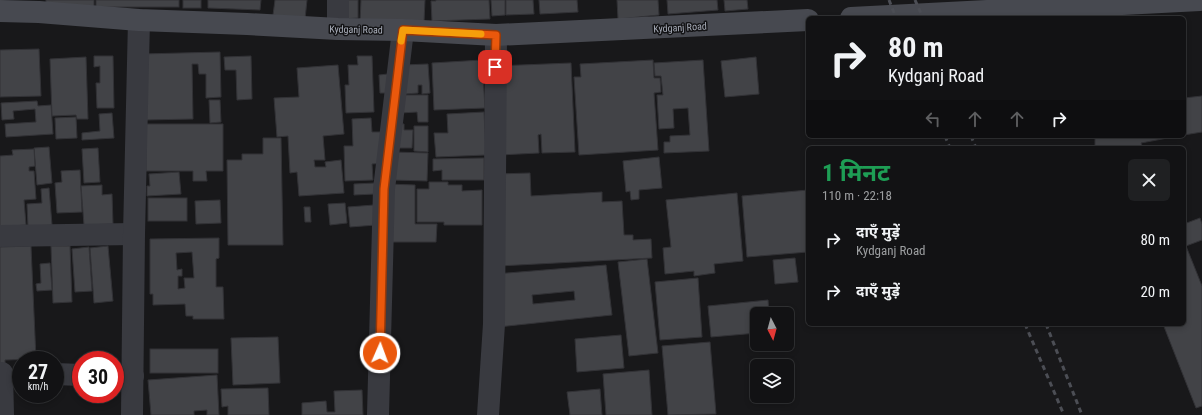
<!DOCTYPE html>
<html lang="hi">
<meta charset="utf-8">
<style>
:root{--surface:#121214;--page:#1f2022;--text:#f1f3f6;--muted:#9c9ea0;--line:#313234}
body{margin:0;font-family:"Roboto Condensed","Noto Sans Devanagari",sans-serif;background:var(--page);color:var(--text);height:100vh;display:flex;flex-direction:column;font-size:15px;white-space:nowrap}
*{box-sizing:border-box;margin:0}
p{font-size:13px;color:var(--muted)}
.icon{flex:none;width:22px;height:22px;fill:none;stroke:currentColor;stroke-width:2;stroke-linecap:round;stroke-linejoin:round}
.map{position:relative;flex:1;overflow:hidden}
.sheet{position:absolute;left:806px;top:146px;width:380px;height:180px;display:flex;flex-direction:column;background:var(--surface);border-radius:6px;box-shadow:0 2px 6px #0003,0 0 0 1px var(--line)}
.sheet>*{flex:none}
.top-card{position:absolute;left:806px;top:16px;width:380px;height:122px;border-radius:6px;box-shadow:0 2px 6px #0003,0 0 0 1px var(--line);background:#121214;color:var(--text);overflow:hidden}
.needle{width:26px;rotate:174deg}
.fabs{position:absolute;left:750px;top:307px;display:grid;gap:8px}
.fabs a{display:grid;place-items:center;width:44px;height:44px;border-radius:6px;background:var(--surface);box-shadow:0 2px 6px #0003,0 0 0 1px var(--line);font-size:20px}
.speed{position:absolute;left:12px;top:351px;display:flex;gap:8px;font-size:20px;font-weight:700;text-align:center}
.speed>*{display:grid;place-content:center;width:52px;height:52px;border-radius:50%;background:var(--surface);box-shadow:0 2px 6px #0003,0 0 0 1px var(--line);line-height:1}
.speed small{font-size:10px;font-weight:400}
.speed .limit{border:6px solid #d22;background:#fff;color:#111}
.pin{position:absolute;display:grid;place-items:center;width:34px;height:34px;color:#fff;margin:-17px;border-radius:8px;box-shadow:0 2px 6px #0006}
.me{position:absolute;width:44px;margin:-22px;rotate:2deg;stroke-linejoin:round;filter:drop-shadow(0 0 3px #0008)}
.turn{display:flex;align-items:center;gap:14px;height:84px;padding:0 16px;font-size:18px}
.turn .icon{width:52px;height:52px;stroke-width:2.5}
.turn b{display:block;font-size:28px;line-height:34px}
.lanes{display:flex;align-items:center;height:38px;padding:0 16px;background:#0003;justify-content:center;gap:20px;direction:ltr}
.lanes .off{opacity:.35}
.round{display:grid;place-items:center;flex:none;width:42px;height:42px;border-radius:6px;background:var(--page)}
.overview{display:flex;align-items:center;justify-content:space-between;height:68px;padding:0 16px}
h1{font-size:24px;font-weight:700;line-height:30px;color:#1e9e55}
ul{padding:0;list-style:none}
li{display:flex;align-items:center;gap:12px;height:52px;padding:0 16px}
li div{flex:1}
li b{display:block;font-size:15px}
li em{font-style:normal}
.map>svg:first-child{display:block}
.building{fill:#424347;stroke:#323236;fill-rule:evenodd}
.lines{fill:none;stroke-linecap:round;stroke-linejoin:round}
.street{stroke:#393a40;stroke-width:22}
.secondary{stroke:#474950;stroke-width:22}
.rail{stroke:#4c4e55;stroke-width:3;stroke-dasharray:5 4;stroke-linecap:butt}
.route-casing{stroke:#983908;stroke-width:10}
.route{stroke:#ea580c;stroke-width:7}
.slow{stroke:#f59e0b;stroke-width:7}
.labels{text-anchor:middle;stroke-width:3;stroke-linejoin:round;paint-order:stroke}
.street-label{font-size:10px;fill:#aaafbb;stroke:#131315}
</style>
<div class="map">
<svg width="1202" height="415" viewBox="0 0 1202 415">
<rect width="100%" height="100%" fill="#18181a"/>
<g class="building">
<polygon points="46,0 94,0 94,7 46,3"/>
<rect x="96" y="0" width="83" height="7"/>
<rect x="183" y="0" width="18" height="8"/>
<polygon points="208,0 261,0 260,10 208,8"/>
<polygon points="275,0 307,0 305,19 273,15"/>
<polygon points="341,0 358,0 358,18 342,19"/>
<polygon points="361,0 425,0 424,22 360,22"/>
<polygon points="436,0 489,0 490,19 432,21 431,1 436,1"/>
<polygon points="491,0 505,0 505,15 492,16"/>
<polygon points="506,0 533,0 534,14 506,15"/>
<polygon points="539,0 577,0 578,12 540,14"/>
<polygon points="617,0 658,0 659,15 618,19"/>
<polygon points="667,0 717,0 718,10 668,14"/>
<polygon points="724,0 747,0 748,9 725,11"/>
<polygon points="39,49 41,96 0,97 0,50"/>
<polygon points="220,52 221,97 206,98 206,74 199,74 198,64 192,64 193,119 144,120 142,54"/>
<polygon points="94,56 113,56 114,108 97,108 96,83 100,83 100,66 94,67"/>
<polygon points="251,56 252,99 237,100 236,70 225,70 224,57"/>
<polygon points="357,56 372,56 374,112 346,113 345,85 349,85 348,65 358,65"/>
<polygon points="86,57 88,119 77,119 76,115 52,116 50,59"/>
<polygon points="756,57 759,94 725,97 721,61"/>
<polygon points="482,60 485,108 434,110 432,63"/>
<polygon points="653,60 654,78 660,78 661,92 654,93 658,150 579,155 574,77 581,77 580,64"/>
<polygon points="703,60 709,151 664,153 664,142 670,142 670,136 690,135 688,108 673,109 674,128 659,129 657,95 663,95 661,76 655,76 654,63"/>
<polygon points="571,63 575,152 542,153 541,134 538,135 539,153 500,155 496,66"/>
<polygon points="428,64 430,93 422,94 422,85 418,85 418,93 405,94 403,65"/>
<polygon points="338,65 344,134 323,136 325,160 314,160 315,167 326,167 325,162 341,160 344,193 299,196 297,172 290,173 288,136 277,137 274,98 299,97 297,68"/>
<polygon points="388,74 389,93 380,93 379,75"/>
<polygon points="400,95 428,95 428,122 418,122 417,112 400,113"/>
<polygon points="1202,96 1202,132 1184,135 1184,98"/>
<polygon points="209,100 220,100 221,122 210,123"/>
<polygon points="37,101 38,106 51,105 53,134 6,137 5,124 36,122 35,109 13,111 14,119 2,120 1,103"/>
<polygon points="484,112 486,155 436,157 434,133 448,133 447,114"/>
<polygon points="112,113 114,138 82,140 82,133 100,131 99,114"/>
<polygon points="76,117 77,138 56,139 55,118"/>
<polygon points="371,118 372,132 384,132 385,163 372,164 373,180 345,181 344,146 353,146 352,119"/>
<polygon points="146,124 223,124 223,171 206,171 207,181 193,181 193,171 146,171"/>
<polygon points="396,124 404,124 404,130 413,130 412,148 395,148"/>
<polygon points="414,126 428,126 428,152 414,151"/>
<polygon points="1095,136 1178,136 1141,143 1143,148 1095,148"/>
<polygon points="263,138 281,138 283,245 228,245 227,160 242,160 242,154 263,154"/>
<polygon points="49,147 52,183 37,185 34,148"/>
<polygon points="98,148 100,182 84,183 82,149"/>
<polygon points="34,149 35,166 29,167 29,171 34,171 36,199 24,200 26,225 0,227 0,156 13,155 12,150"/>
<polygon points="393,152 428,153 427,181 392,180"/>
<polygon points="659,157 662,188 639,190 639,199 631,200 630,191 626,192 623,161"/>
<polygon points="484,158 484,180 442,180 442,170 433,171 433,159"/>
<polygon points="80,170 82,212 57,213 55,183 62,182 61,171"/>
<polygon points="179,172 181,194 147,196 147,186 150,186 149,174"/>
<polygon points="530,173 531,196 602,192 602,202 622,201 624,235 633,235 633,240 651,239 652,258 499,266 496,174"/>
<polygon points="429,182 448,182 448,185 462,185 462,191 482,190 482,225 444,225 444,222 417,222 417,189 429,189"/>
<polygon points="375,183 375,194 354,195 354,184"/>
<polygon points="387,184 415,185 415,224 437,224 436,242 386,242"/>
<polygon points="102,185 102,195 112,194 113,224 84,225 81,186"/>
<polygon points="49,188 52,225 28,227 27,204 42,203 41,189"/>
<polygon points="808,190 808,252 747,257 742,196"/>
<polygon points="737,193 743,261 714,264 715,273 694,276 694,271 665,274 663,248 671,247 666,200"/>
<rect x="148" y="198" width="39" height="23"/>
<polygon points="220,200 221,223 196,224 195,201"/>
<polygon points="345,203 347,223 330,225 328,204"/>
<polygon points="374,205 376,225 350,227 348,207"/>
<polygon points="304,207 310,207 311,222 305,222"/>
<polygon points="1200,218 1202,224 1202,240 1186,246 1202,286 1202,406 1196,408 1163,324 1184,324 1184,224"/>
<path d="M 219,238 L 219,258 L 216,259 L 216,287 L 223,287 L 224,319 L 193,319 L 193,316 L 186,316 L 185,304 L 153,305 L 153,294 L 150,294 L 150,239 ZM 192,252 L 194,278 L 184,278 L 185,288 L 178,289 L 178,276 L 182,276 L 182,269 L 177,270 L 176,253 Z"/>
<polygon points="31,246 36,359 5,360 5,366 0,366 0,247"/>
<polygon points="51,246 70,246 72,302 53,303"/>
<polygon points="108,246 113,301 94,303 90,248"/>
<polygon points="89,247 92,291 75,292 72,249"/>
<polygon points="795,258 798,282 775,284 773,260"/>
<polygon points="647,259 658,353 629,356 618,262"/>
<polygon points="50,263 52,290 37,291 36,284 41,283 40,264"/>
<path d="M 606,265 L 612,315 L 498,327 L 495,274 ZM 574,291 L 575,300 L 533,304 L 532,295 Z"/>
<polygon points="698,278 702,337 660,340 655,282"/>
<polygon points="768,300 769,314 757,314 757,333 711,337 708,306"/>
<polygon points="621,335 624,368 577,372 575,339"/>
<polygon points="278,337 280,383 233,385 231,338"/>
<polygon points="710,342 716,414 668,415 662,346"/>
<rect x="150" y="349" width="68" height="24"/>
<polygon points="649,370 652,415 606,415 603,374"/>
<polygon points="217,375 219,415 207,415 207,410 194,411 194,415 151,415 148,380"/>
<polygon points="268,388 269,415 228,415 228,406 222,407 221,389"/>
<polygon points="600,389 602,415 570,415 567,392"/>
<polygon points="362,390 363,415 302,415 302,403 326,401 327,412 335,412 334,391"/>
</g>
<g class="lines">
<g class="street">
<polyline points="338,29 338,0"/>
<polyline points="0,236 134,234"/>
<polyline points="2,373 3,415"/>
<polyline points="55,374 81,375"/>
<polyline points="115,376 133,376"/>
<polyline points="132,415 134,234 139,20"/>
<polyline points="378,415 384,189 403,30"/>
<polyline points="488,415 494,324 496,35"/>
</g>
<g class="secondary">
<polyline points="0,11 39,12 139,20 247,24 338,29 403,30 496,35 808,20"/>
<polyline points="851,18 1200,0"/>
</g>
<g class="rail">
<polyline points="889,0 896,18"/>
<polyline points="915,0 923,18"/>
<polyline points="945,136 950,148"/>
<polyline points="971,136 976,148"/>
<polyline points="1025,324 1064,415"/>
<polyline points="1046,324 1082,415"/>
</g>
</g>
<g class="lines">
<defs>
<polyline id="route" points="380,353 384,189 403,30 496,35 495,67"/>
</defs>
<use href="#route" class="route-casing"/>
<use href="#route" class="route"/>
<polyline class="slow" points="401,41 403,30 481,34"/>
</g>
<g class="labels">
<g class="street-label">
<text transform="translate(680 27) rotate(-3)" y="4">Kydganj Road</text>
<text transform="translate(356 29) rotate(1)" y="4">Kydganj Road</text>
</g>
</g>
</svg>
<div class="fabs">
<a><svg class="needle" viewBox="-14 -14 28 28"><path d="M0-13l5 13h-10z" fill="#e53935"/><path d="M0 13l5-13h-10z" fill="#9c9ea0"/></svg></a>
<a><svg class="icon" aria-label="layers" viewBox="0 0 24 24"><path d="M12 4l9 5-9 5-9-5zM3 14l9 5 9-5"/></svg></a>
</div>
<div class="speed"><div>27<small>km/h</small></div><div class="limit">30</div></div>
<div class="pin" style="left:495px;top:67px;background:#d93025"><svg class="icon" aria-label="arrive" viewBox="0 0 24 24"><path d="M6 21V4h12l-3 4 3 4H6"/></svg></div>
<svg class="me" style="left:380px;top:353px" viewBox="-20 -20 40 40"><circle r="17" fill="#ea580c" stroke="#fff" stroke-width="3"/><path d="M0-11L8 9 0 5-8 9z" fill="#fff"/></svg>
<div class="top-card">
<div class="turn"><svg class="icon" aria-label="right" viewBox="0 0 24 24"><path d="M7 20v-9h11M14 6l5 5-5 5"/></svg><div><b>80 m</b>Kydganj Road</div></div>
<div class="lanes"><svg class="icon off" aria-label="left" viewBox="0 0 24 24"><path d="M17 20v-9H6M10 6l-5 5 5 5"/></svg><svg class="icon off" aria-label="ahead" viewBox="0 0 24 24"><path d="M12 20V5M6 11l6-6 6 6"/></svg><svg class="icon off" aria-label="ahead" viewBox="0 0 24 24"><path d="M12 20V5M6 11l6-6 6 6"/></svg><svg class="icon" aria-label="right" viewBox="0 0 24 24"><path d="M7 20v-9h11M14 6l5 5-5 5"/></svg></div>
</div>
<section class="sheet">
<div class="overview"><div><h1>1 मिनट</h1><p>110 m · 22:18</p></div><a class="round"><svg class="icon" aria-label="close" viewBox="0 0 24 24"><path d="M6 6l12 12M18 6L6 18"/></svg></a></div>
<ul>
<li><svg class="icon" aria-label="right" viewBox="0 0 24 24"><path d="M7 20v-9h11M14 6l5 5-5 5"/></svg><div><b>दाएँ मुड़ें</b><p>Kydganj Road</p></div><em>80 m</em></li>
<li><svg class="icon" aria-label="right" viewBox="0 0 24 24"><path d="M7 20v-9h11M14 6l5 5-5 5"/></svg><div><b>दाएँ मुड़ें</b></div><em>20 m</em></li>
</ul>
</section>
</div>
